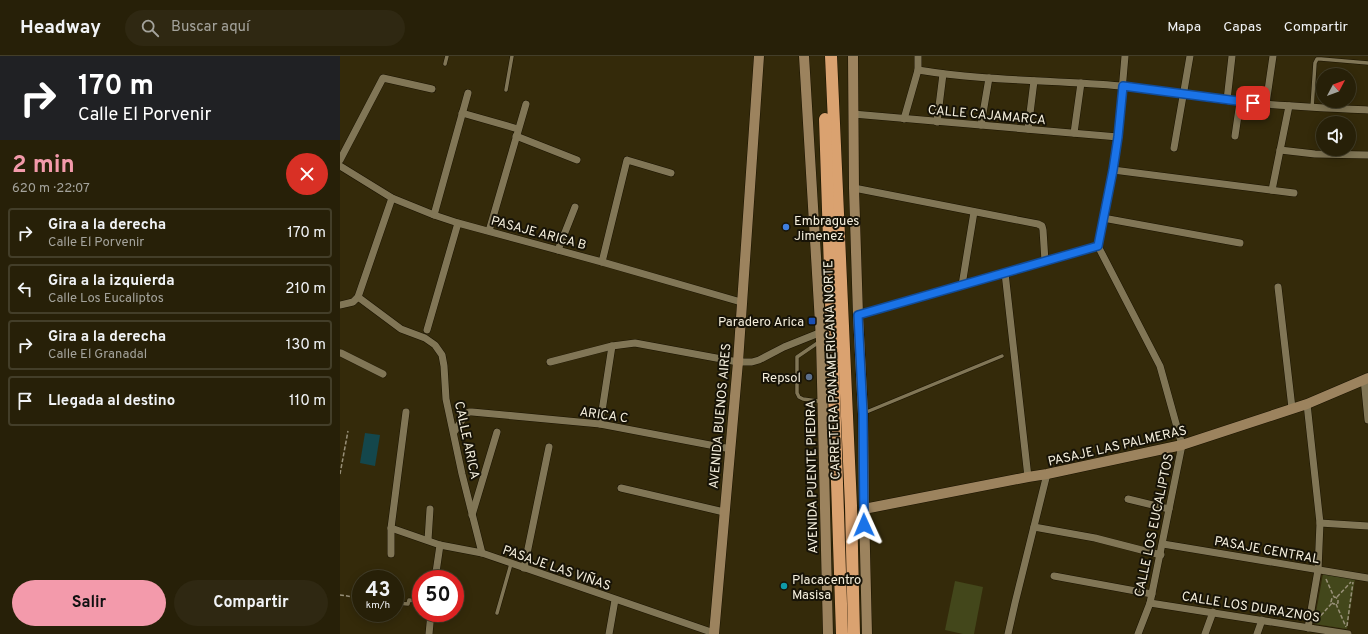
<!DOCTYPE html>
<html lang="es">
<meta charset="utf-8">
<style>
:root{--surface:#272008;--page:#2f2812;--text:#f1f3f6;--muted:#a4a39c;--line:#433e29;--accent:#f39aab}
body{margin:0;font-family:Overpass,sans-serif;background:var(--page);color:var(--text);height:100vh;display:flex;flex-direction:column;font-size:15px;white-space:nowrap}
*{box-sizing:border-box;margin:0}
p{font-size:13px;color:var(--muted)}
.icon{flex:none;width:22px;height:22px;fill:none;stroke:currentColor;stroke-width:2;stroke-linecap:round;stroke-linejoin:round}
.map{position:relative;flex:1;overflow:hidden}
.drawer{display:flex;flex-direction:column;background:var(--surface);width:340px}
.drawer>*{flex:none}
.top-card{background:#202124;color:#fff;overflow:hidden}
.needle{width:26px;rotate:49deg}
.controls{position:absolute;left:976px;top:12px;display:grid;gap:8px}
.controls a{display:grid;place-items:center;width:40px;height:40px;border-radius:50%;background:var(--surface);box-shadow:0 2px 10px #0003,0 0 0 1px var(--line);font-size:20px}
.speed{position:absolute;left:12px;top:514px;display:flex;gap:8px;font-size:20px;font-weight:700;text-align:center}
.speed>*{display:grid;place-content:center;width:52px;height:52px;border-radius:50%;background:var(--surface);box-shadow:0 2px 10px #0003,0 0 0 1px var(--line);line-height:1}
.speed small{font-size:10px;font-weight:400}
.speed .limit{border:6px solid #d22;background:#fff;color:#111}
.pin{position:absolute;display:grid;place-items:center;width:34px;height:34px;color:#fff;margin:-17px;border-radius:8px;box-shadow:0 2px 6px #0006}
.me{position:absolute;width:44px;margin:-22px;rotate:359deg;stroke-linejoin:round;filter:drop-shadow(0 0 3px #0008)}
.turn{display:flex;align-items:center;gap:14px;height:84px;padding:0 12px;font-size:18px}
.turn .icon{width:52px;height:52px;stroke-width:2.5}
.turn b{display:block;font-size:28px;line-height:34px}
.round{display:grid;place-items:center;flex:none;width:42px;height:42px;border-radius:21px;background:var(--page)}
.overview{display:flex;align-items:center;justify-content:space-between;height:68px;padding:0 12px}
h1{font-size:24px;font-weight:700;line-height:30px;color:var(--accent)}
.button{display:flex;gap:8px;margin-top:auto;padding:8px 12px}
.button a{flex:1;height:46px;border-radius:24px;background:var(--accent);color:#111;font-size:16px;font-weight:700;line-height:46px;text-align:center}
.button a+a{background:var(--page);color:var(--text)}
ul{padding:0;list-style:none}
li{display:flex;align-items:center;gap:12px;height:50px;margin:0 8px 6px;padding:0 4px;border:2px solid var(--line);border-radius:4px}
li div{flex:1}
li b{display:block;font-size:15px}
li em{font-style:normal}
header{display:flex;align-items:center;gap:24px;box-sizing:border-box;height:56px;padding:0 20px;background:var(--surface);border-bottom:1px solid var(--line)}
header strong{font-size:19px}
nav{display:flex;gap:22px;margin-inline-start:auto;font-size:14px}
.search{width:280px;height:36px;background:var(--page);display:flex;align-items:center;gap:10px;box-sizing:border-box;padding:0 14px;border-radius:22px;color:var(--muted);font-size:15px}
main{display:flex;flex:1;min-height:0}
.map>svg:first-child{display:block}
.green{fill:#43471b}
.water{fill:#14474c}
.lines{fill:none;stroke-linecap:round;stroke-linejoin:round}
.lane-casing{stroke:#1a1300;stroke-width:4.5}
.street-casing{stroke:#1a1300;stroke-width:8}
.secondary-casing{stroke:#1a1300;stroke-width:11}
.highway-casing{stroke:#1a1300;stroke-width:13}
.path{stroke:#989078;stroke-width:1.5;stroke-dasharray:4 2;stroke-linecap:butt}
.lane{stroke:#817656;stroke-width:3.5}
.street{stroke:#817656;stroke-width:7}
.secondary{stroke:#9c835e;stroke-width:10}
.highway{stroke:#daa270;stroke-width:12}
.route-casing{stroke:#114b97;stroke-width:10}
.route{stroke:#1a73e8;stroke-width:7}
.shop-dot{fill:#3f7fe0;stroke:#171307;stroke-width:1.5}
.transit-dot{fill:#1a4fb4;stroke:#171307;stroke-width:1.5}
.service-dot{fill:#5c6f8a;stroke:#171307;stroke-width:1.5}
.culture-dot{fill:#0f9aa8;stroke:#171307;stroke-width:1.5}
.labels{text-anchor:middle;stroke-width:4;stroke-linejoin:round;paint-order:stroke}
.street-label{font-size:13px;fill:#f5efdd;stroke:#171307}
.poi-label{font-size:13px;fill:#f5efdd;stroke:#171307;text-anchor:start}
</style>
<header>
<strong>Headway</strong>
<div class="search"><svg class="icon" aria-label="search" viewBox="0 0 24 24"><circle cx="10" cy="10" r="6"/><path d="M15 15l6 6"/></svg>Buscar aquí</div>
<nav><a>Mapa</a><a>Capas</a><a>Compartir</a></nav>
</header>
<main>
<section class="drawer">
<div class="top-card">
<div class="turn"><svg class="icon" aria-label="right" viewBox="0 0 24 24"><path d="M7 20v-9h11M14 6l5 5-5 5"/></svg><div><b>170 m</b>Calle El Porvenir</div></div>
</div>
<div class="overview"><div><h1>2 min</h1><p>620 m · 22:07</p></div><a class="round" style="background:#d93025;color:#fff"><svg class="icon" aria-label="close" viewBox="0 0 24 24"><path d="M6 6l12 12M18 6L6 18"/></svg></a></div>
<ul>
<li><svg class="icon" aria-label="right" viewBox="0 0 24 24"><path d="M7 20v-9h11M14 6l5 5-5 5"/></svg><div><b>Gira a la derecha</b><p>Calle El Porvenir</p></div><em>170 m</em></li>
<li><svg class="icon" aria-label="left" viewBox="0 0 24 24"><path d="M17 20v-9H6M10 6l-5 5 5 5"/></svg><div><b>Gira a la izquierda</b><p>Calle Los Eucaliptos</p></div><em>210 m</em></li>
<li><svg class="icon" aria-label="right" viewBox="0 0 24 24"><path d="M7 20v-9h11M14 6l5 5-5 5"/></svg><div><b>Gira a la derecha</b><p>Calle El Granadal</p></div><em>130 m</em></li>
<li><svg class="icon" aria-label="arrive" viewBox="0 0 24 24"><path d="M6 21V4h12l-3 4 3 4H6"/></svg><div><b>Llegada al destino</b></div><em>110 m</em></li>
</ul>
<div class="button"><a>Salir</a><a>Compartir</a></div>
</section>
<div class="map">
<svg width="1028" height="578" viewBox="0 0 1028 578">
<rect width="100%" height="100%" fill="#342a0a"/>
<g class="green">
<polygon points="983,518 1015,523 1007,573 975,568 974,567"/>
<polygon points="615,525 643,531 634,578 623,578 605,574"/>
</g>
<polygon class="water" points="25,377 40,379 35,410 20,407"/>
<g class="lines">
<defs>
<g id="lane">
<polyline points="105,8 107,0"/>
<polyline points="166,34 172,0"/>
<polyline points="972,52 975,7 977,3 981,3 1028,7"/>
<polyline points="479,286 457,301 457,337 459,341 463,343 492,347"/>
<polyline points="524,357 662,300"/>
<polyline points="55,547 68,548 69,544 81,546"/>
<polyline points="157,557 171,508"/>
</g>
<g id="street">
<polyline points="785,0 778,81 773,114 758,190 820,310 842,389 810,547 798,578"/>
<path d="M 578,14 C 645,25 713,24 781,30 C 821,33 861,42 901,46 C 943,50 986,52 1028,54"/>
<polyline points="887,44 892,0"/>
<polyline points="926,48 933,0"/>
<polyline points="122,57 178,73"/>
<polyline points="513,58 778,81"/>
<polyline points="564,63 578,14 578,0"/>
<polyline points="597,66 603,18"/>
<polyline points="641,69 649,22"/>
<polyline points="688,73 694,25"/>
<polyline points="734,77 741,27"/>
<polyline points="176,80 237,104"/>
<polyline points="895,80 900,46"/>
<polyline points="834,92 850,0"/>
<polyline points="940,94 975,98 1028,99"/>
<polyline points="0,104 43,22 92,33"/>
<polyline points="0,110 52,142 94,159 118,167 262,206 401,246"/>
<polyline points="773,114 954,137"/>
<polyline points="514,132 698,168 702,170 703,174 705,205"/>
<polyline points="932,134 949,50"/>
<polyline points="94,159 128,37"/>
<polyline points="763,162 900,187"/>
<polyline points="149,175 186,48"/>
<polyline points="218,194 235,151"/>
<polyline points="262,206 287,104 331,117"/>
<polyline points="665,217 688,421"/>
<polyline points="622,229 634,156"/>
<polyline points="938,231 952,352"/>
<polyline points="18,241 61,273 85,282 95,289 102,299 104,310 106,343 122,418 142,497"/>
<polyline points="0,249 13,246 18,241 52,142"/>
<polyline points="518,259 758,190"/>
<polyline points="87,274 118,167"/>
<polyline points="1,297 43,318"/>
<polyline points="210,306 272,290 295,287 398,306 412,306 419,304 444,291 484,275"/>
<polyline points="1024,323 1028,364"/>
<polyline points="967,348 980,467 978,514 968,572"/>
<polyline points="260,368 272,290"/>
<polyline points="114,376 126,358 129,356 132,356 260,368 391,393"/>
<polyline points="281,432 384,456"/>
<polyline points="788,443 829,453"/>
<polyline points="132,459 157,376"/>
<polyline points="980,467 1028,470"/>
<polyline points="694,471 755,482 821,499"/>
<polyline points="51,472 100,489 142,497 374,577"/>
<polyline points="88,484 90,453"/>
<polyline points="823,488 1028,522"/>
<polyline points="51,498 51,472 66,356"/>
<polyline points="184,512 209,391"/>
<polyline points="714,520 812,538"/>
<polyline points="95,523 100,489"/>
<polyline points="810,547 1008,578"/>
<polyline points="89,578 91,557"/>
<polyline points="269,578 275,544"/>
<polyline points="668,578 675,547 707,418"/>
<polyline points="865,578 873,556"/>
<polyline points="917,578 922,564"/>
</g>
<g id="secondary">
<polyline points="464,0 481,284 488,578"/>
<polyline points="513,0 514,132 518,259 523,358 524,453 527,578"/>
<polyline points="524,453 688,421 707,418 842,389 967,348 1028,322"/>
<polyline points="374,578 398,306 419,0"/>
</g>
<g id="highway">
<polyline points="491,0 511,450 514,578"/>
<polyline points="485,63 502,578"/>
</g>
</defs>
<use href="#lane" class="lane-casing"/>
<use href="#street" class="street-casing"/>
<use href="#secondary" class="secondary-casing"/>
<use href="#highway" class="highway-casing"/>
<g class="path">
<polyline points="0,418 8,375"/>
<polyline points="986,523 994,541"/>
<polyline points="0,539 21,542"/>
<polyline points="997,541 1011,526"/>
<polyline points="996,548 1006,571"/>
<polyline points="977,564 992,547 991,546 992,542 995,541 998,543 998,547 994,548 992,547"/>
<polyline points="1007,570 1013,526"/>
</g>
<use href="#lane" class="lane"/>
<use href="#street" class="street"/>
<use href="#secondary" class="secondary"/>
<use href="#highway" class="highway"/>
</g>
<g class="lines">
<defs>
<polyline id="route" points="524,469 523,358 518,259 758,190 773,114 778,81 783,30 913,47"/>
</defs>
<use href="#route" class="route-casing"/>
<use href="#route" class="route"/>
</g>
<circle class="shop-dot" cx="446" cy="171" r="4"/>
<rect class="transit-dot" x="468" y="261" width="8" height="8" rx="2"/>
<circle class="service-dot" cx="469" cy="321" r="4"/>
<circle class="culture-dot" cx="444" cy="530" r="4"/>
<g class="labels">
<g class="street-label">
<text transform="translate(647 58) rotate(5)" y="5">CALLE CAJAMARCA</text>
<text transform="translate(199 176) rotate(15)" y="5">PASAJE ARICA B</text>
<text transform="translate(491 314) rotate(-92)" y="5">CARRETERA PANAMERICANA NORTE</text>
<text transform="translate(264 358) rotate(8)" y="5">ARICA C</text>
<text transform="translate(379 360) rotate(-85)" y="5">AVENIDA BUENOS AIRES</text>
<text transform="translate(128 384) rotate(78)" y="5">CALLE ARICA</text>
<text transform="translate(777 389) rotate(-13)" y="5">PASAJE LAS PALMERAS</text>
<text transform="translate(471 421) rotate(-91)" y="5">AVENIDA PUENTE PIEDRA</text>
<text transform="translate(813 469) rotate(-78)" y="5">CALLE LOS EUCALIPTOS</text>
<text transform="translate(927 493) rotate(10)" y="5">PASAJE CENTRAL</text>
<text transform="translate(217 511) rotate(19)" y="5">PASAJE LAS VIÑAS</text>
<text transform="translate(911 550) rotate(9)" y="5">CALLE LOS DURAZNOS</text>
</g>
<g class="poi-label">
<text x="454" y="169">Embragues<tspan x="454" dy="15">Jimenez</tspan></text>
<text x="464" y="270" text-anchor="end">Paradero Arica</text>
<text x="461" y="326" text-anchor="end">Repsol</text>
<text x="452" y="528">Placacentro<tspan x="452" dy="15">Masisa</tspan></text>
</g>
</g>
</svg>
<div class="controls">
<a><svg class="needle" viewBox="-14 -14 28 28"><path d="M0-13l5 13h-10z" fill="#e53935"/><path d="M0 13l5-13h-10z" fill="#a4a39c"/></svg></a>
<a><svg class="icon" aria-label="sound" viewBox="0 0 24 24"><path d="M4 9h4l5-4v14l-5-4H4zM17 9q2 3 0 6"/></svg></a>
</div>
<div class="speed"><div>43<small>km/h</small></div><div class="limit">50</div></div>
<div class="pin" style="left:913px;top:47px;background:#d93025"><svg class="icon" aria-label="arrive" viewBox="0 0 24 24"><path d="M6 21V4h12l-3 4 3 4H6"/></svg></div>
<svg class="me" style="left:524px;top:469px" viewBox="-20 -20 40 40"><path d="M0-17L14 15 0 8-14 15z" fill="#1a73e8" stroke="#fff" stroke-width="4"/></svg>
</div>
</main>
